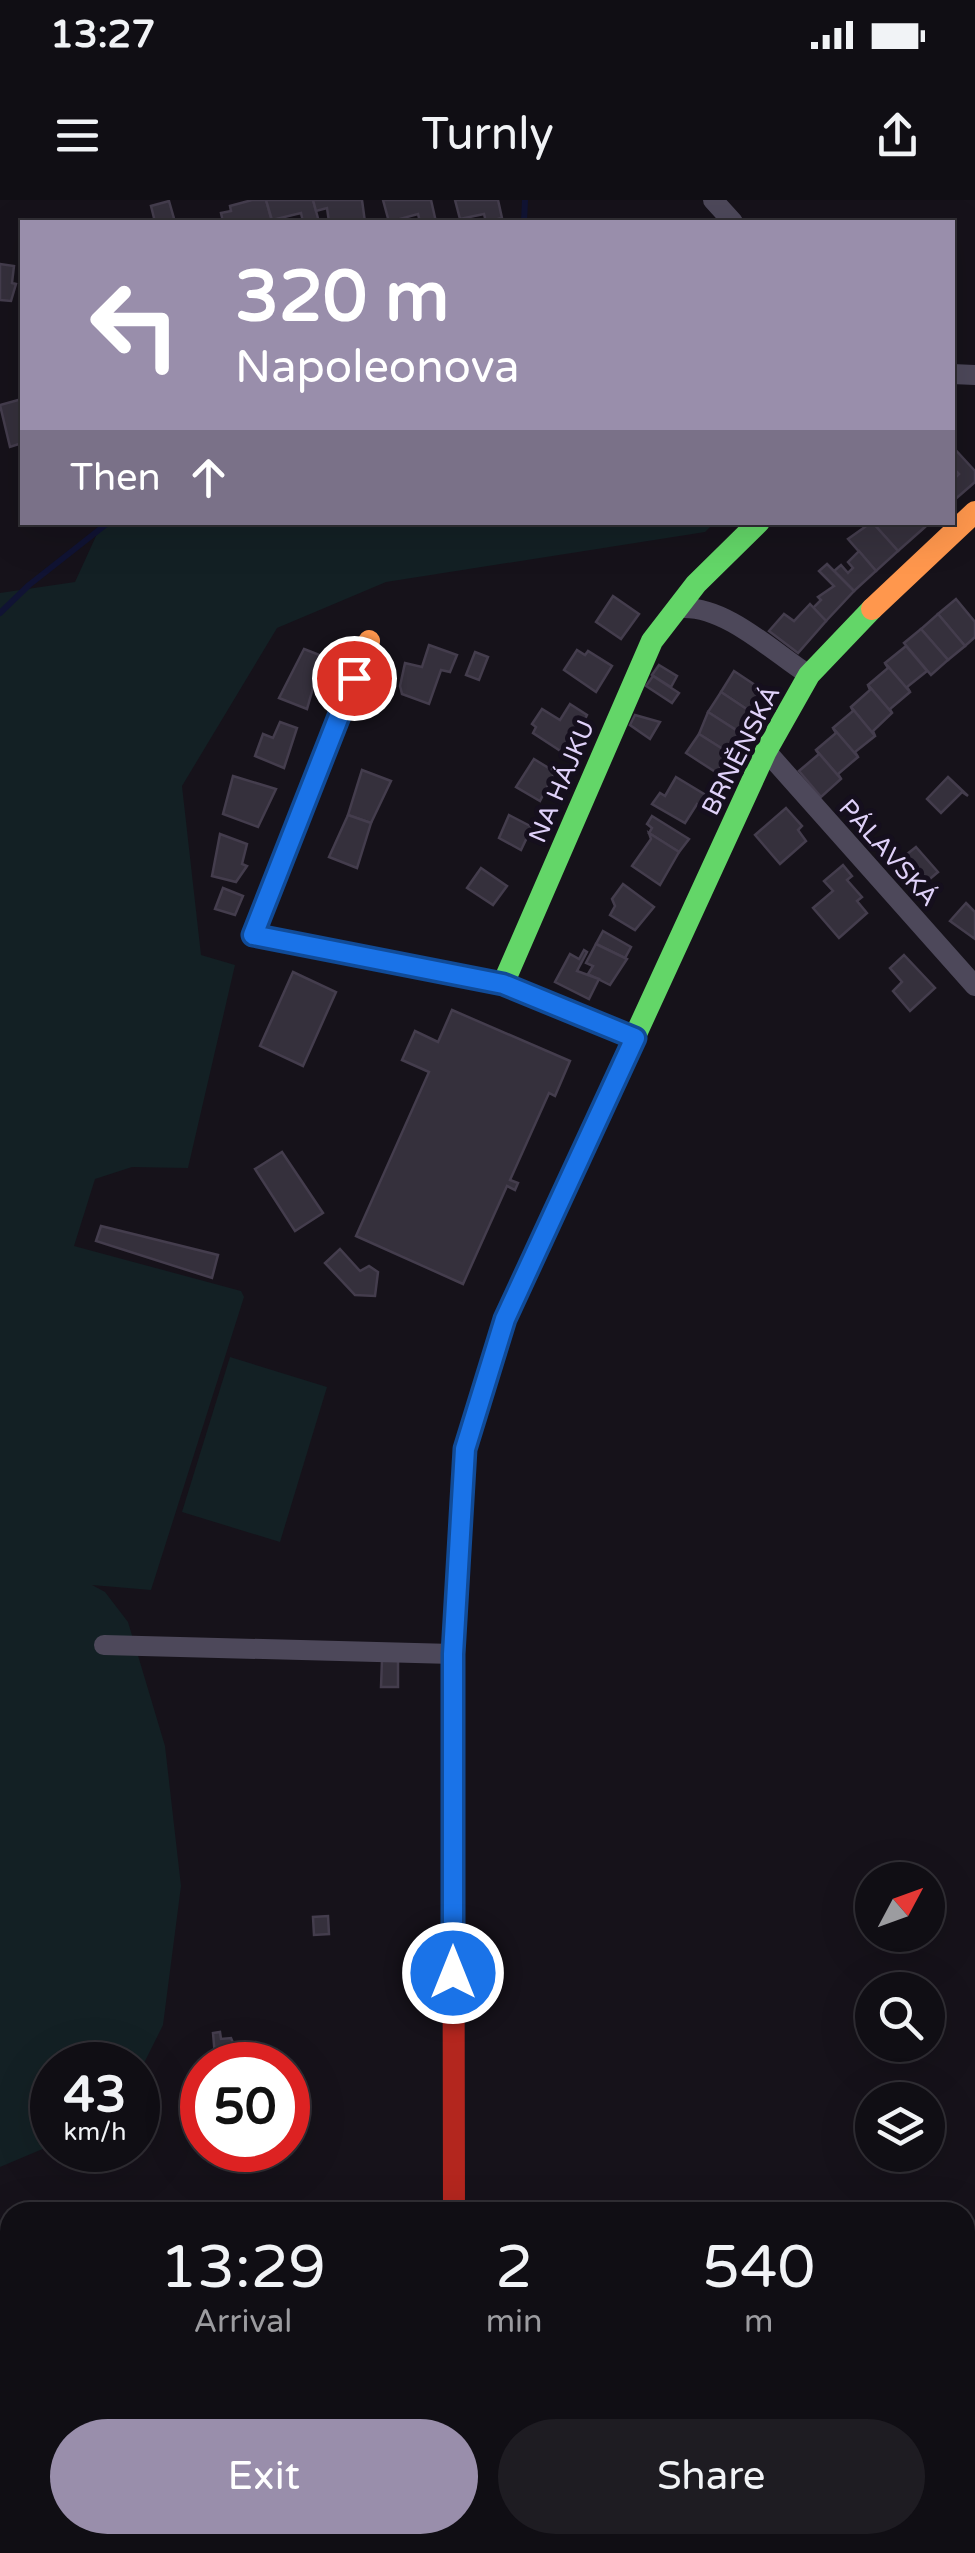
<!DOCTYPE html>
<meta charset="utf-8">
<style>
:root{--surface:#100e14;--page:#1e1c22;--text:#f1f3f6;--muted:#9c9ca0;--line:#302e34;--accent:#998eab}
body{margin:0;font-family:"Varela Round",sans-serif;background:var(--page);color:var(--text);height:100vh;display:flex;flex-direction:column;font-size:38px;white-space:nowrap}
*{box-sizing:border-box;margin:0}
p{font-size:32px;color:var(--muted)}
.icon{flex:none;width:55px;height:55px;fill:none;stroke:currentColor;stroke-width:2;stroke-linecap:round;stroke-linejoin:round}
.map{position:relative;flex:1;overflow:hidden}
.sheet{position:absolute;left:0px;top:2002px;width:975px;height:352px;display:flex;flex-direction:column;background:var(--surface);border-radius:30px 30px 0 0;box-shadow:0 10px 40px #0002,0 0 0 2px var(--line)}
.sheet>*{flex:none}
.hud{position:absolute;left:20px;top:20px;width:935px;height:305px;border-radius:0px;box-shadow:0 10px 40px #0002,0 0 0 2px var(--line);background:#998eab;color:#fff;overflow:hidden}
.needle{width:65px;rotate:49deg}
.tools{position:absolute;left:855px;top:1662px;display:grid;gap:20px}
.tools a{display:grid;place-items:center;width:90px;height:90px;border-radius:50%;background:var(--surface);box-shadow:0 10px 40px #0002,0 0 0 2px var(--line);font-size:50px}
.speed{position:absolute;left:30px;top:1842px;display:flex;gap:20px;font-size:50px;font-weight:700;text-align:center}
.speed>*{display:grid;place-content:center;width:130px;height:130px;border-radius:50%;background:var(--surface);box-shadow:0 10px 40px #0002,0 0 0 2px var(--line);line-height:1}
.speed small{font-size:25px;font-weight:400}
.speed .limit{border:15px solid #d22;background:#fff;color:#111}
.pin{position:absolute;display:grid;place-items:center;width:85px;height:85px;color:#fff;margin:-42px;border:5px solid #fff;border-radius:50%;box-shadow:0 2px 10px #0007}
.me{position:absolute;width:110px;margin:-55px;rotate:0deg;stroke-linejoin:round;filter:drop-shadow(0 0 8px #0008)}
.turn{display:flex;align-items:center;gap:35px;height:210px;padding:0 50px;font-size:45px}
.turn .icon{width:130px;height:130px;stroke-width:2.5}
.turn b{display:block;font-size:70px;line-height:85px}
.then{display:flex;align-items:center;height:95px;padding:0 50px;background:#0003;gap:20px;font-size:38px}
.eta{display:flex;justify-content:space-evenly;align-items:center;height:170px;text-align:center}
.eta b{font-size:60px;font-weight:600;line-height:70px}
.cta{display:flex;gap:20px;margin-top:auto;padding:20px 50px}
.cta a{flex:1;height:115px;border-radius:60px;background:var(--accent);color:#fff;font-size:40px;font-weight:600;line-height:115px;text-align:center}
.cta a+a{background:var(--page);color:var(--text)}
.status{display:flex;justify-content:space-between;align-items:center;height:70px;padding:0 50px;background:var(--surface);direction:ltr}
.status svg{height:28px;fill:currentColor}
header{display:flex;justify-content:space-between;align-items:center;height:130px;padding:0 50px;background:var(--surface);font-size:45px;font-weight:600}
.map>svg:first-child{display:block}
.green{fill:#132024}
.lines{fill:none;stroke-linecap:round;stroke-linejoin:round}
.stream{stroke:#101333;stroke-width:6}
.building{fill:#35303c;stroke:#443d4d;stroke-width:2.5}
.street{stroke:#4d485a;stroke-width:20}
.fast{stroke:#63d668;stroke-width:22}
.slow{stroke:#ff974d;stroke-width:22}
.jam{stroke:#b3261e;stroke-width:22}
.route-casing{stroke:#114b97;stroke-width:25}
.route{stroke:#1a73e8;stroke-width:18}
.labels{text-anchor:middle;stroke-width:10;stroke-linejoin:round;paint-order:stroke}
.street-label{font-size:25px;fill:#dfd1f9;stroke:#150f1d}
</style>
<div class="status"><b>13:27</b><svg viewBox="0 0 49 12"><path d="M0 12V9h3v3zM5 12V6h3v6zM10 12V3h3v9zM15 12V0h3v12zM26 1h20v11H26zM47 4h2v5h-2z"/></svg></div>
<header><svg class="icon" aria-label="menu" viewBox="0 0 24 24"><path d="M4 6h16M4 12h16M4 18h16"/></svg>Turnly<svg class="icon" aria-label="share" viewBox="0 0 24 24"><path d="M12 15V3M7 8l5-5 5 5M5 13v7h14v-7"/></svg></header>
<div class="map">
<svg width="975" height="2353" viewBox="0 0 975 2353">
<rect width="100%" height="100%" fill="#16121a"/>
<g class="green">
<polygon points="102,323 714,323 705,332 386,382 277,428 182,586 201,755 235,765 188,968 132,967 95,979 74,1046 241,1091 244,1097 151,1390 92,1385 105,1392 128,1422 165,1546 181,1686 163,1825 138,1875 138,1865 52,1865 52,1945 0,1967 0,393 75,382"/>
<polygon points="230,1157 327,1187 280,1342 182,1312"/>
</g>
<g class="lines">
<g class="stream">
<polyline points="524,22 525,0"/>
<polyline points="0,413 29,385 109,322"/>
</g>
</g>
<g class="building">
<polygon points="252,0 266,0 272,22 223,22 221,13 231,11 230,6"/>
<polygon points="266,0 313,0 319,22 303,22 301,13 272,20"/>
<polygon points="313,0 362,0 365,22 329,22 327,8 316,11"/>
<polygon points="383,0 431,0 436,22 420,22 418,14 389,22"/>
<polygon points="455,0 498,0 502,18 486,22 484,14 460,19"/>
<polygon points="169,1 175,22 155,22 151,6"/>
<polygon points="0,64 14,66 12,83 16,84 11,101 0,100"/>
<polygon points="22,199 22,243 10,247 0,205"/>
<polygon points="952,246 975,271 975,282 952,302 952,281 959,274 952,267"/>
<polygon points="872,322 921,322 925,327 898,351"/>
<polygon points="872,322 898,351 876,371 848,339"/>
<polygon points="859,351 876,371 854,391 834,371 841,365 848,373 853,368 848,362"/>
<polygon points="827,364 854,391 826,421 813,408 821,400 818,397 834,386 819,371"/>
<polygon points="613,396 639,414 621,439 596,422"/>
<polygon points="956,399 975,422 975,437 965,446 938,414"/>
<polygon points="810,404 826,421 798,453 769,431 784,414 794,421"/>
<polygon points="938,414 965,446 948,460 921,429"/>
<polygon points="921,429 948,460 931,475 904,443"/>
<polygon points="429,445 457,455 450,472 441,470 429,504 402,494 400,486 405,463 422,467"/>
<polygon points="906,446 927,471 907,487 910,492 885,463"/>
<polygon points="304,449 322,456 307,509 279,498"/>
<polygon points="577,450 585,455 588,451 612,466 596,492 564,470"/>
<polygon points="475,452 488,457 479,480 466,475"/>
<polygon points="885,463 910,492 890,509 892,513 868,485 888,468"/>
<polygon points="659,465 677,476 671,487 652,475"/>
<polygon points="734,471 764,491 751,512 721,492"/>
<polygon points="653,476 679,493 672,503 646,486"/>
<polygon points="868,485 892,513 873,531 875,536 851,507 870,490"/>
<polygon points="721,492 751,512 738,531 708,512"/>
<polygon points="570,504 587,515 574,542 570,539 562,552 533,533 536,527 532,524 542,509 560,520"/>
<polygon points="851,507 875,536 855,552 858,557 833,528 853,511"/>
<polygon points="708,512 742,534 729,553 699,534"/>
<polygon points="635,515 660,522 650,539 630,525"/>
<polygon points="280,522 297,528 284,568 255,556 263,534 273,538"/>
<polygon points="833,528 858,557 838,574 841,579 816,550 836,533"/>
<polygon points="699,534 729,553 717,573 686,553"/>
<polygon points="816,550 841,579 821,597 799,571 819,554"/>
<polygon points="534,559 555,572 540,601 516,587"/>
<polygon points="362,570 391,581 371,623 348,615"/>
<polygon points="233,576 276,589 258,627 223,614"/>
<polygon points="676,577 709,597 703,608 697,604 685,623 652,604 660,593 665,596"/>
<polygon points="948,577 968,596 962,592 941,613 927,599"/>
<polygon points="786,608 802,626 798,630 806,641 780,664 755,635"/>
<polygon points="348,615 371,623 357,668 329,657"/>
<polygon points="509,615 532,627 521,650 499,638"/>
<polygon points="652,616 689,639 679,652 649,633 652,628 647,624"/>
<polygon points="649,633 679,652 660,685 632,666 651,639"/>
<polygon points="220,634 247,644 242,664 247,666 236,682 212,676"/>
<polygon points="916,647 938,672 919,688 897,662"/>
<polygon points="843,665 852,676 847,680 862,697 857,701 867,713 839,738 813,708 833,691 824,681"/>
<polygon points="481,668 507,686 493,705 467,688"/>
<polygon points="623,684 654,707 635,730 610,715 615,706 612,699"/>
<polygon points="223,688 243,696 235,715 215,709"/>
<polygon points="966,703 975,712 975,739 950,721"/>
<polygon points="603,731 631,747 625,758 596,744"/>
<polygon points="596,744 627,759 610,785 588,774 593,766 586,763"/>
<polygon points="584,750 587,752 577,771 599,779 589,799 555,782 570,754 579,759"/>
<polygon points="904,755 935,788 910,811 893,791 902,782 890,768"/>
<polygon points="293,772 336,792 303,866 260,846"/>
<polygon points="452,810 570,861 555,896 549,893 510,980 518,983 515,990 507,986 463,1084 356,1036 429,872 402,860 415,831 438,842"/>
<polygon points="282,952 323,1013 295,1031 255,969"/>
<polygon points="101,1026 218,1055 212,1078 96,1041"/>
<polygon points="340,1049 360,1071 369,1066 378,1072 375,1096 355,1095 325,1063"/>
<polygon points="382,1460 398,1460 398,1487 381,1487"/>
<polygon points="328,1716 329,1734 314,1735 313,1717"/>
<polygon points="220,1832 221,1839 231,1838 234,1845 224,1849 224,1855 215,1856 213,1833"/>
</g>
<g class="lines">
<g class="street">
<polyline points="713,0 733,22"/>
<polyline points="952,174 975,175"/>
<path d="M 682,408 C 726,406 773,452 809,475"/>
<polyline points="766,551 975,786"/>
<polyline points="104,1445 453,1454"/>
</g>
<g class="fast">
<polyline points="328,750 503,784 635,838"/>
<polyline points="503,784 652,441 696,384 759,322"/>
<polyline points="459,1355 465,1249 505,1119 766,551 809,475 872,409"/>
</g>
<g class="slow">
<polyline points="872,409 975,312"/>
<polyline points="328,750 253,735 369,441"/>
</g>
<g class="jam">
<polyline points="454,2012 453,1454 459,1355"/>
<polyline points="456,2345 456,2353"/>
</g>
</g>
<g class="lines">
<defs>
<polyline id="route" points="354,478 253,735 503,784 635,838 505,1119 465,1249 453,1454 453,1773"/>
</defs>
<use href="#route" class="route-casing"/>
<use href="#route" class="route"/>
</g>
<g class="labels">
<g class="street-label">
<text transform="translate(740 550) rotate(-63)" y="9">BRNĚNSKÁ</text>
<text transform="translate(561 581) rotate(-67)" y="9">NA HÁJKU</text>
<text transform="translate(889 652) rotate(48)" y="9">PÁLAVSKÁ</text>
</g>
</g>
</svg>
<div class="tools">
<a><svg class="needle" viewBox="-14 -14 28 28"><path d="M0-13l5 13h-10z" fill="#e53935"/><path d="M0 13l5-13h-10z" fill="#9c9ca0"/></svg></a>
<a><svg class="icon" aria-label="search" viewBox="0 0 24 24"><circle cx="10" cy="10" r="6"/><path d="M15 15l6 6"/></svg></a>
<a><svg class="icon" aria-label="layers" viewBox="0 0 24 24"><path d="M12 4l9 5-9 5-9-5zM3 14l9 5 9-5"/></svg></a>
</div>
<div class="speed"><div>43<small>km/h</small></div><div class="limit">50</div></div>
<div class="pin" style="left:354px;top:478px;background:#d93025"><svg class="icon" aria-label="arrive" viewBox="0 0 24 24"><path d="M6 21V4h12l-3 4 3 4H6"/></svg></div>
<svg class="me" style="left:453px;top:1773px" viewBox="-20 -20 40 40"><circle r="17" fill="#1a73e8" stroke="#fff" stroke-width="3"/><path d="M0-11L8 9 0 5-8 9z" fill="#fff"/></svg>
<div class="hud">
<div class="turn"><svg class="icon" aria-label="left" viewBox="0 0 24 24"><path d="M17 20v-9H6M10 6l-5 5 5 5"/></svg><div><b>320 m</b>Napoleonova</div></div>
<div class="then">Then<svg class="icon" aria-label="ahead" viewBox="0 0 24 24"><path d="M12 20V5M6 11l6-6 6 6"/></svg></div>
</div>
<section class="sheet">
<div class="eta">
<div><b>13:29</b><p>Arrival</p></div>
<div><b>2</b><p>min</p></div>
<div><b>540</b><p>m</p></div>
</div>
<div class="cta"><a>Exit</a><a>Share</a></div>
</section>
</div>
